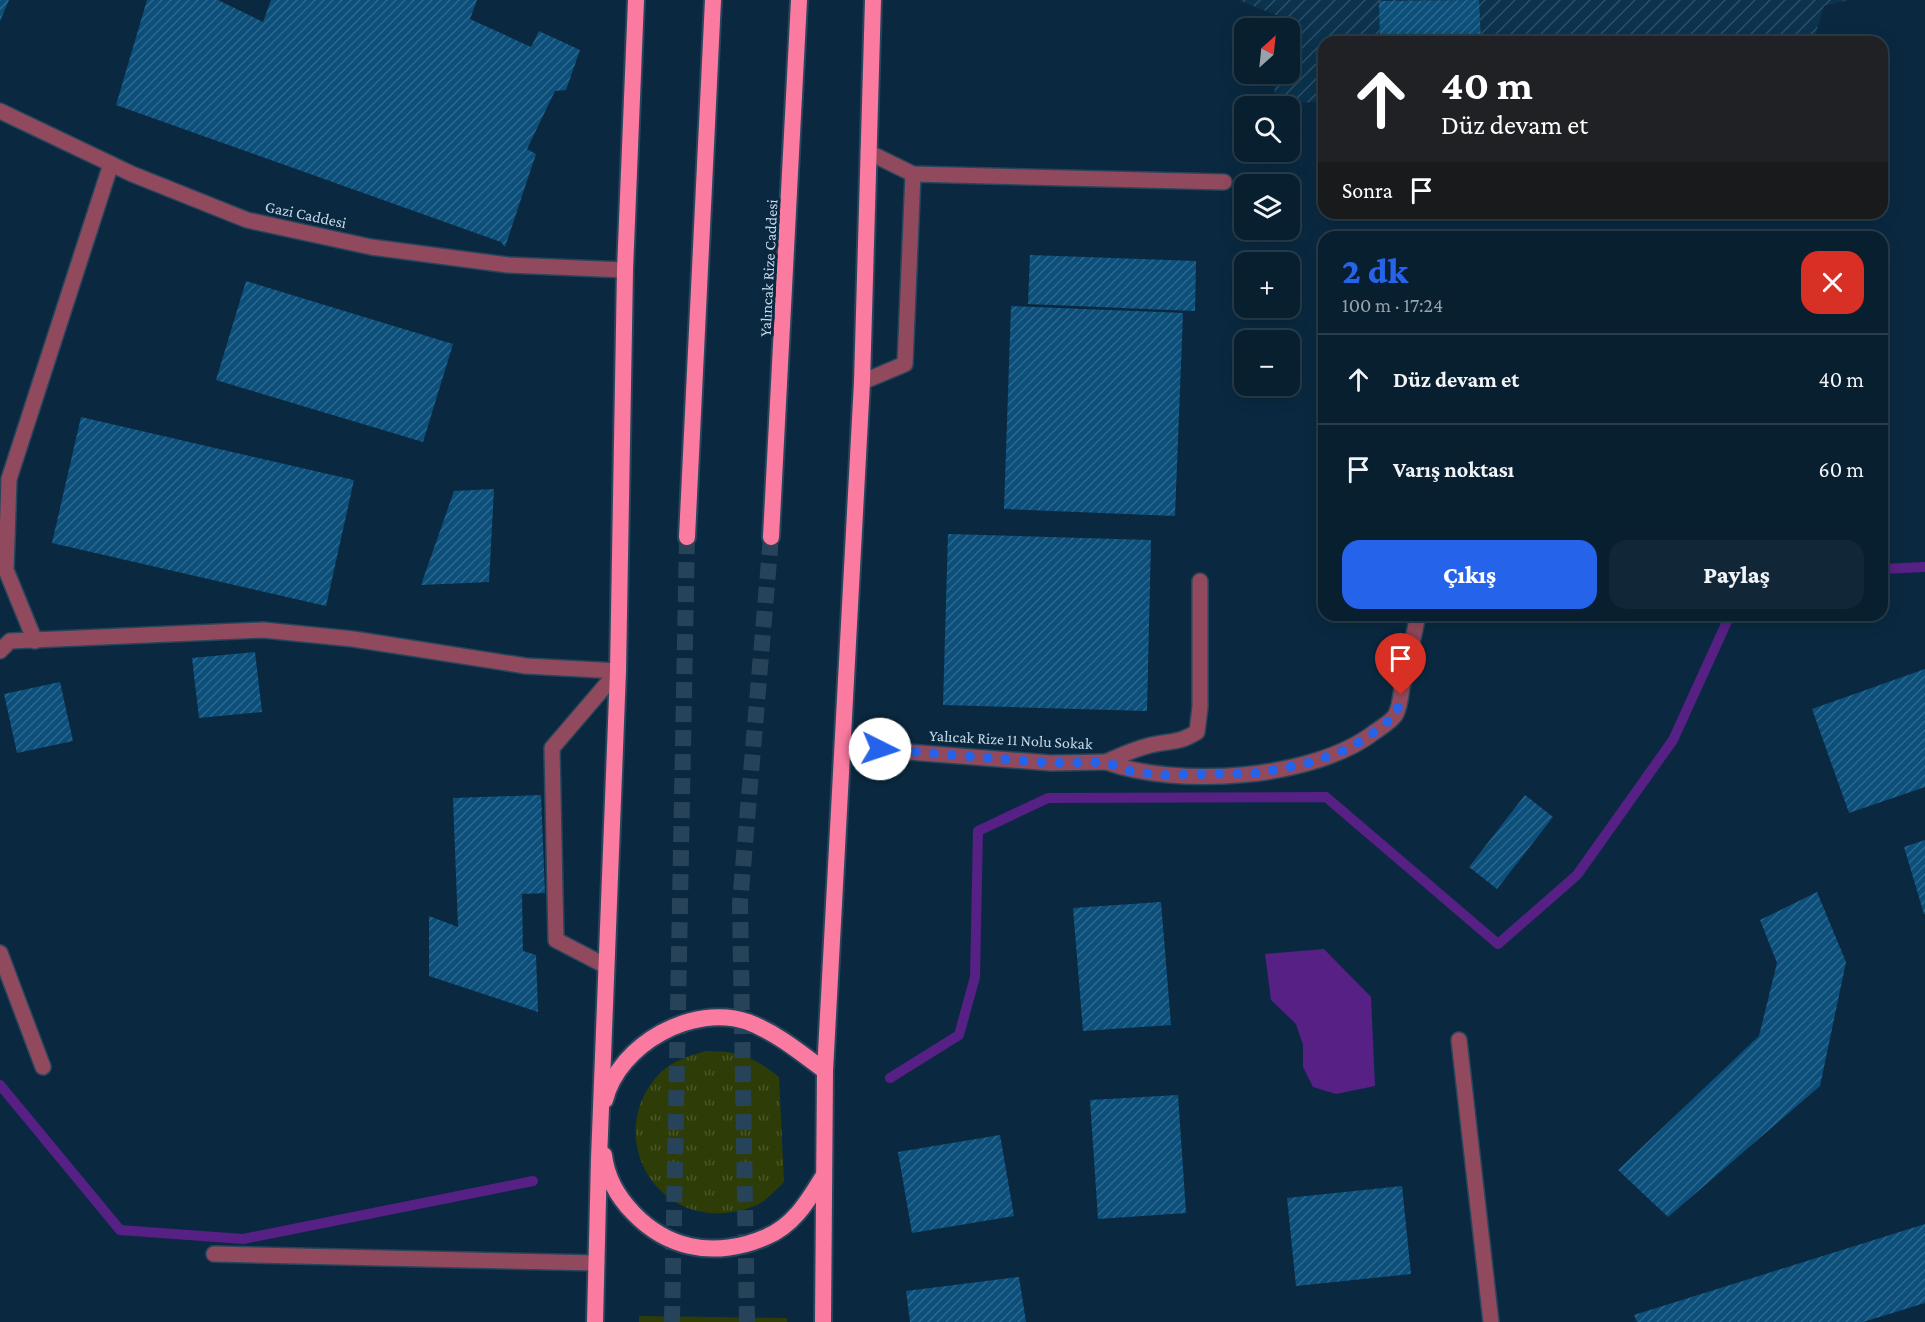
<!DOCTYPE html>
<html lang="tr">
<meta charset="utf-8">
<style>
:root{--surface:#081f30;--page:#112738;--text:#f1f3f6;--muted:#98a2ab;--line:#293d4c;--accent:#2563eb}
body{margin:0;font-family:"Crimson Pro",serif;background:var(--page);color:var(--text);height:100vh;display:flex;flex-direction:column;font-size:22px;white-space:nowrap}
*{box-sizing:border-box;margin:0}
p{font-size:20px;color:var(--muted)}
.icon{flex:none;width:33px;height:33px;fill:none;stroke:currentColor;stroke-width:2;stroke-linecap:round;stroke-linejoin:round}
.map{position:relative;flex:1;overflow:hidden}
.panel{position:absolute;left:1318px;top:231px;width:570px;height:390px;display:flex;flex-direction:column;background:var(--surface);border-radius:18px;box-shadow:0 3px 15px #0003,0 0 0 2px var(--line)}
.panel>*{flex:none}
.guide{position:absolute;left:1318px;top:36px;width:570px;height:183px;border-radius:18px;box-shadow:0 3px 15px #0003,0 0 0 2px var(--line);background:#202124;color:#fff;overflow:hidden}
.needle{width:39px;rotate:27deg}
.buttons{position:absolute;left:1234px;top:18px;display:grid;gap:12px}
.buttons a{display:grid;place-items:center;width:66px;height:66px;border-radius:12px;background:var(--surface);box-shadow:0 3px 15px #0003,0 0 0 2px var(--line);font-size:30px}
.pin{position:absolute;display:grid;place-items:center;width:51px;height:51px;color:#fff;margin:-62px -26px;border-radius:50% 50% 50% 0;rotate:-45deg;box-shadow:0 0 6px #0007}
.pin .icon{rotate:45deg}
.me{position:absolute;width:66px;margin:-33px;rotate:94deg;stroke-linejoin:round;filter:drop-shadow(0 0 4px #0008)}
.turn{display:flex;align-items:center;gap:21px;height:126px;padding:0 24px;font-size:27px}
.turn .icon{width:78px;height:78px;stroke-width:2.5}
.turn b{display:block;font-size:42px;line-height:51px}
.then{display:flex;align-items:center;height:57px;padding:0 24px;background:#0003;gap:12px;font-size:22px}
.round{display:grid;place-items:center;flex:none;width:63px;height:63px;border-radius:18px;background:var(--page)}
.head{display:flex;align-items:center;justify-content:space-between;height:102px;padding:0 24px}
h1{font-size:36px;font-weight:800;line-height:45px;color:var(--accent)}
.button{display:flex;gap:12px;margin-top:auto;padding:12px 24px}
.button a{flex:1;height:69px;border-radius:18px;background:var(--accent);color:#fff;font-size:24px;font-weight:800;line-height:69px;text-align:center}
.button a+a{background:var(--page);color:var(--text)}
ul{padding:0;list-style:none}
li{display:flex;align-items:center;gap:18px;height:90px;padding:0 24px;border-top:2px solid var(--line)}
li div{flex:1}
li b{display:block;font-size:22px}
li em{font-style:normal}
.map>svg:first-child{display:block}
.industrial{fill:url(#industrial-furrows)}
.grass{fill:url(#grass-tufts)}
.water{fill:#562085}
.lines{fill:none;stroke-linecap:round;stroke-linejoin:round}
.stream{stroke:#562085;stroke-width:10}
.building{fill:url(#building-hatch)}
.trunk-tunnel{stroke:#264359;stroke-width:16;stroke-dasharray:16 8;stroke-linecap:butt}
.service-casing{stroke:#28455b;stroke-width:18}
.minor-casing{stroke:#28455b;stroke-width:18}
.trunk-casing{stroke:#28455b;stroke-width:20}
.service{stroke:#90495d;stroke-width:15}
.minor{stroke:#90495d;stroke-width:15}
.trunk{stroke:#fa7aa0;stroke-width:16}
.route{stroke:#2563eb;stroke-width:10;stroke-dasharray:0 18}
.labels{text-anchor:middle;stroke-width:6;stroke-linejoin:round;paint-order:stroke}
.street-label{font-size:16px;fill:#c6d8e6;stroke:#0a2940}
</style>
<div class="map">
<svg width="1925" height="1322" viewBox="0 0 1925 1322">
<defs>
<pattern id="industrial-furrows" width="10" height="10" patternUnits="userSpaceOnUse" patternTransform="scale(1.5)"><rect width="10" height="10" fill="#0b334e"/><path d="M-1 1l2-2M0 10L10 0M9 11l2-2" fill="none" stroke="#2d5068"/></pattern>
<pattern id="grass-tufts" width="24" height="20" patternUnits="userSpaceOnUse" patternTransform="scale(1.5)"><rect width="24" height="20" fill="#2e3c07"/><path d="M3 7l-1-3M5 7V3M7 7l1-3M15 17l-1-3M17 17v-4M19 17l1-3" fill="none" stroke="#4b572b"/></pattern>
<pattern id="building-hatch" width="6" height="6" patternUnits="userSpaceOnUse" patternTransform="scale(1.5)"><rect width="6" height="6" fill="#0c4f7a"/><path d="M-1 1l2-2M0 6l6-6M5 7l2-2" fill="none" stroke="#2e688d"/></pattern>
</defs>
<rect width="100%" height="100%" fill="#0a2940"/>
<polygon class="industrial" points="1238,0 1848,0 1824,6 1813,42 1324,42 1324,102 1273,103 1276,74 1290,74 1290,28 1280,28 1281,17"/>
<g class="grass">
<path d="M 705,1051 C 738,1051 753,1056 779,1077 L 784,1182 C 778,1188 771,1195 764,1201 C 753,1208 738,1212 725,1213 C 648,1219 606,1129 660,1073 C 672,1061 689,1056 705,1051 Z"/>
<polygon points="639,1316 787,1318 787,1322 639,1322"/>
</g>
<polygon class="water" points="1324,949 1371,997 1375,1086 1336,1094 1313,1087 1303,1067 1303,1045 1296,1024 1271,1000 1265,954"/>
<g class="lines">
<g class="stream">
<polyline points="1882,569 1925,567"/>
<polyline points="890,1078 959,1035 975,977 978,831 1048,798 1326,797 1498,944 1577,875 1673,740 1730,615"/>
<polyline points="0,1085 120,1230 243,1239 533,1181"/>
</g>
</g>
<g class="building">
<polygon points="0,0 9,0 0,21"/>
<polygon points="147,0 218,0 263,22 271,0 477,0 470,19 531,47 539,31 580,50 566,90 555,91 527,149 536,154 505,247 501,242 116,105"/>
<polygon points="1479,0 1481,42 1380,42 1379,1"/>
<polygon points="1030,255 1196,261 1195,311 1028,304"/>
<polygon points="246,281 453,344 423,442 216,380"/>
<polygon points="1011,306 1183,313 1175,516 1004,509"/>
<polygon points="81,417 354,480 326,606 52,543"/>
<polygon points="494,489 489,582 421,585 454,491"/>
<polygon points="948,534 1151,540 1147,711 943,705"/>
<polygon points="255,652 262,712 199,718 192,658"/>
<polygon points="1925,669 1925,787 1849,813 1812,709"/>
<polygon points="60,682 73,741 17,753 4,694"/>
<polygon points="541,795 545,893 522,894 523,951 536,955 538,1012 429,976 429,916 458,927 453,798"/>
<polygon points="1525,795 1553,817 1497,889 1469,867"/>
<polygon points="1925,840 1925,914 1924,914 1904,847"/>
<polygon points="1817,892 1846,962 1820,1086 1668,1217 1618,1170 1759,1036 1777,963 1760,920"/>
<polygon points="1161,902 1171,1025 1083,1031 1073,908"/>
<polygon points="1178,1095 1186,1213 1098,1219 1090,1100"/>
<polygon points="1000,1135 1014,1216 912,1233 898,1152"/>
<polygon points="1402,1186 1411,1274 1296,1286 1287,1198"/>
<polygon points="1925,1224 1925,1303 1863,1322 1637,1322 1634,1315"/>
<polygon points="1019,1277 1026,1322 910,1322 906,1291"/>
</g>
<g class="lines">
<g class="trunk-tunnel">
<polyline points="672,1322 687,537"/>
<polyline points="747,1322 740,903 771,537"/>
</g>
<defs>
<g id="service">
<polyline points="868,152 913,174 1224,182"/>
<polyline points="862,382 905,364 913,174"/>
<polyline points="35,641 6,570 9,479 111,164"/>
<path d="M 1106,762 C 1177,788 1314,780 1376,731 C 1382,727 1393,720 1396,714 C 1400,706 1401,695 1402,687 C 1408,663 1413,639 1418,615"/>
<path d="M 1106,762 C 1121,755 1135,749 1151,745 C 1172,740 1177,744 1197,732 L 1200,707 L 1200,581"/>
<polyline points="0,953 43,1067"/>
<polyline points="606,966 556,940 552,748 618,671"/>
<polyline points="1459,1040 1491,1322"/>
<polyline points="214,1254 597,1263"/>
</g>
<g id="minor">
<polyline points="0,111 132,174 247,220 371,247 508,265 625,270"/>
<polyline points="0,651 10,641 263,630 353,639 526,666 618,671"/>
<polyline points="843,747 1051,763 1106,762"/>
</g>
<g id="trunk">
<polyline points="687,537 713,0"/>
<polyline points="771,537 799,0"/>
<path d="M 605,1100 C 619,1044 693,1003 748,1022 C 777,1033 801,1053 825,1071"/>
<path d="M 604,1155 C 609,1198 649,1237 690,1246 C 715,1252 743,1247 766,1237 C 795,1225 809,1199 824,1175"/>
<polyline points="595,1322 599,1159 618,671 625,270 636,0"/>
<polyline points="823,1322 825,1071 862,382 873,0"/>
</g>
</defs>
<use href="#service" class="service-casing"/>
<use href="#minor" class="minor-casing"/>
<use href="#trunk" class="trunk-casing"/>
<use href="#service" class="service"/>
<use href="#minor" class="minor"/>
<use href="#trunk" class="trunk"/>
</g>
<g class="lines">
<polyline class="route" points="880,749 1050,763 1106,762 1132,772 1162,775 1258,773 1305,764 1341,752 1368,737 1396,715 1401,695"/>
</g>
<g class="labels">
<g class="street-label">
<text transform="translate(306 214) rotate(12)" y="6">Gazi Caddesi</text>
<text transform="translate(768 268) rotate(-87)" y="6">Yalıncak Rize Caddesi</text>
<text transform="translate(1011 739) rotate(3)" y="6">Yalıcak Rize 11 Nolu Sokak</text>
</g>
</g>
</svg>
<div class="buttons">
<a><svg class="needle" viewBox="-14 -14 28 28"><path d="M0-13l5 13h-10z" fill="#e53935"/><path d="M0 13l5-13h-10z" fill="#98a2ab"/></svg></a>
<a><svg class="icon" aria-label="search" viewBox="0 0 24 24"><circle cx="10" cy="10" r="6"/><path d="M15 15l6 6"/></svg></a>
<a><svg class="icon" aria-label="layers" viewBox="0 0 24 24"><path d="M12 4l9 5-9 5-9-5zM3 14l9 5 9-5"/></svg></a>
<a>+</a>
<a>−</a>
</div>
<div class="pin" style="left:1401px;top:695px;background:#d93025"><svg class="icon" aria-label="arrive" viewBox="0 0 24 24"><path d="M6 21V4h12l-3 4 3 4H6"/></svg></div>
<svg class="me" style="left:880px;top:749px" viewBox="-20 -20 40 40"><circle r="19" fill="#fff"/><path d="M0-13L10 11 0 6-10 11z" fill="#2563eb"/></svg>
<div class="guide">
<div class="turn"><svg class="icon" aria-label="ahead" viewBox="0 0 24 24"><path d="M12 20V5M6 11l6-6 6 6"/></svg><div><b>40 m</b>Düz devam et</div></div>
<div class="then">Sonra<svg class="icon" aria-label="arrive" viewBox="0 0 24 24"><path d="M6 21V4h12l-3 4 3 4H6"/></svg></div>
</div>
<section class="panel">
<div class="head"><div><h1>2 dk</h1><p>100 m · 17:24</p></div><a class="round" style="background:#d93025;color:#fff"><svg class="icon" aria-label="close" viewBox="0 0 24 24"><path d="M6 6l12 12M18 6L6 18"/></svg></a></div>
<ul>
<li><svg class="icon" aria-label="ahead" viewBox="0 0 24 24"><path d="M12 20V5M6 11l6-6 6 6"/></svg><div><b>Düz devam et</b></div><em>40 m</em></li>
<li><svg class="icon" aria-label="arrive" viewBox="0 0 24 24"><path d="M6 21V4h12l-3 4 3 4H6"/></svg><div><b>Varış noktası</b></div><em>60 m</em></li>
</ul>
<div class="button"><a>Çıkış</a><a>Paylaş</a></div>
</section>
</div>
